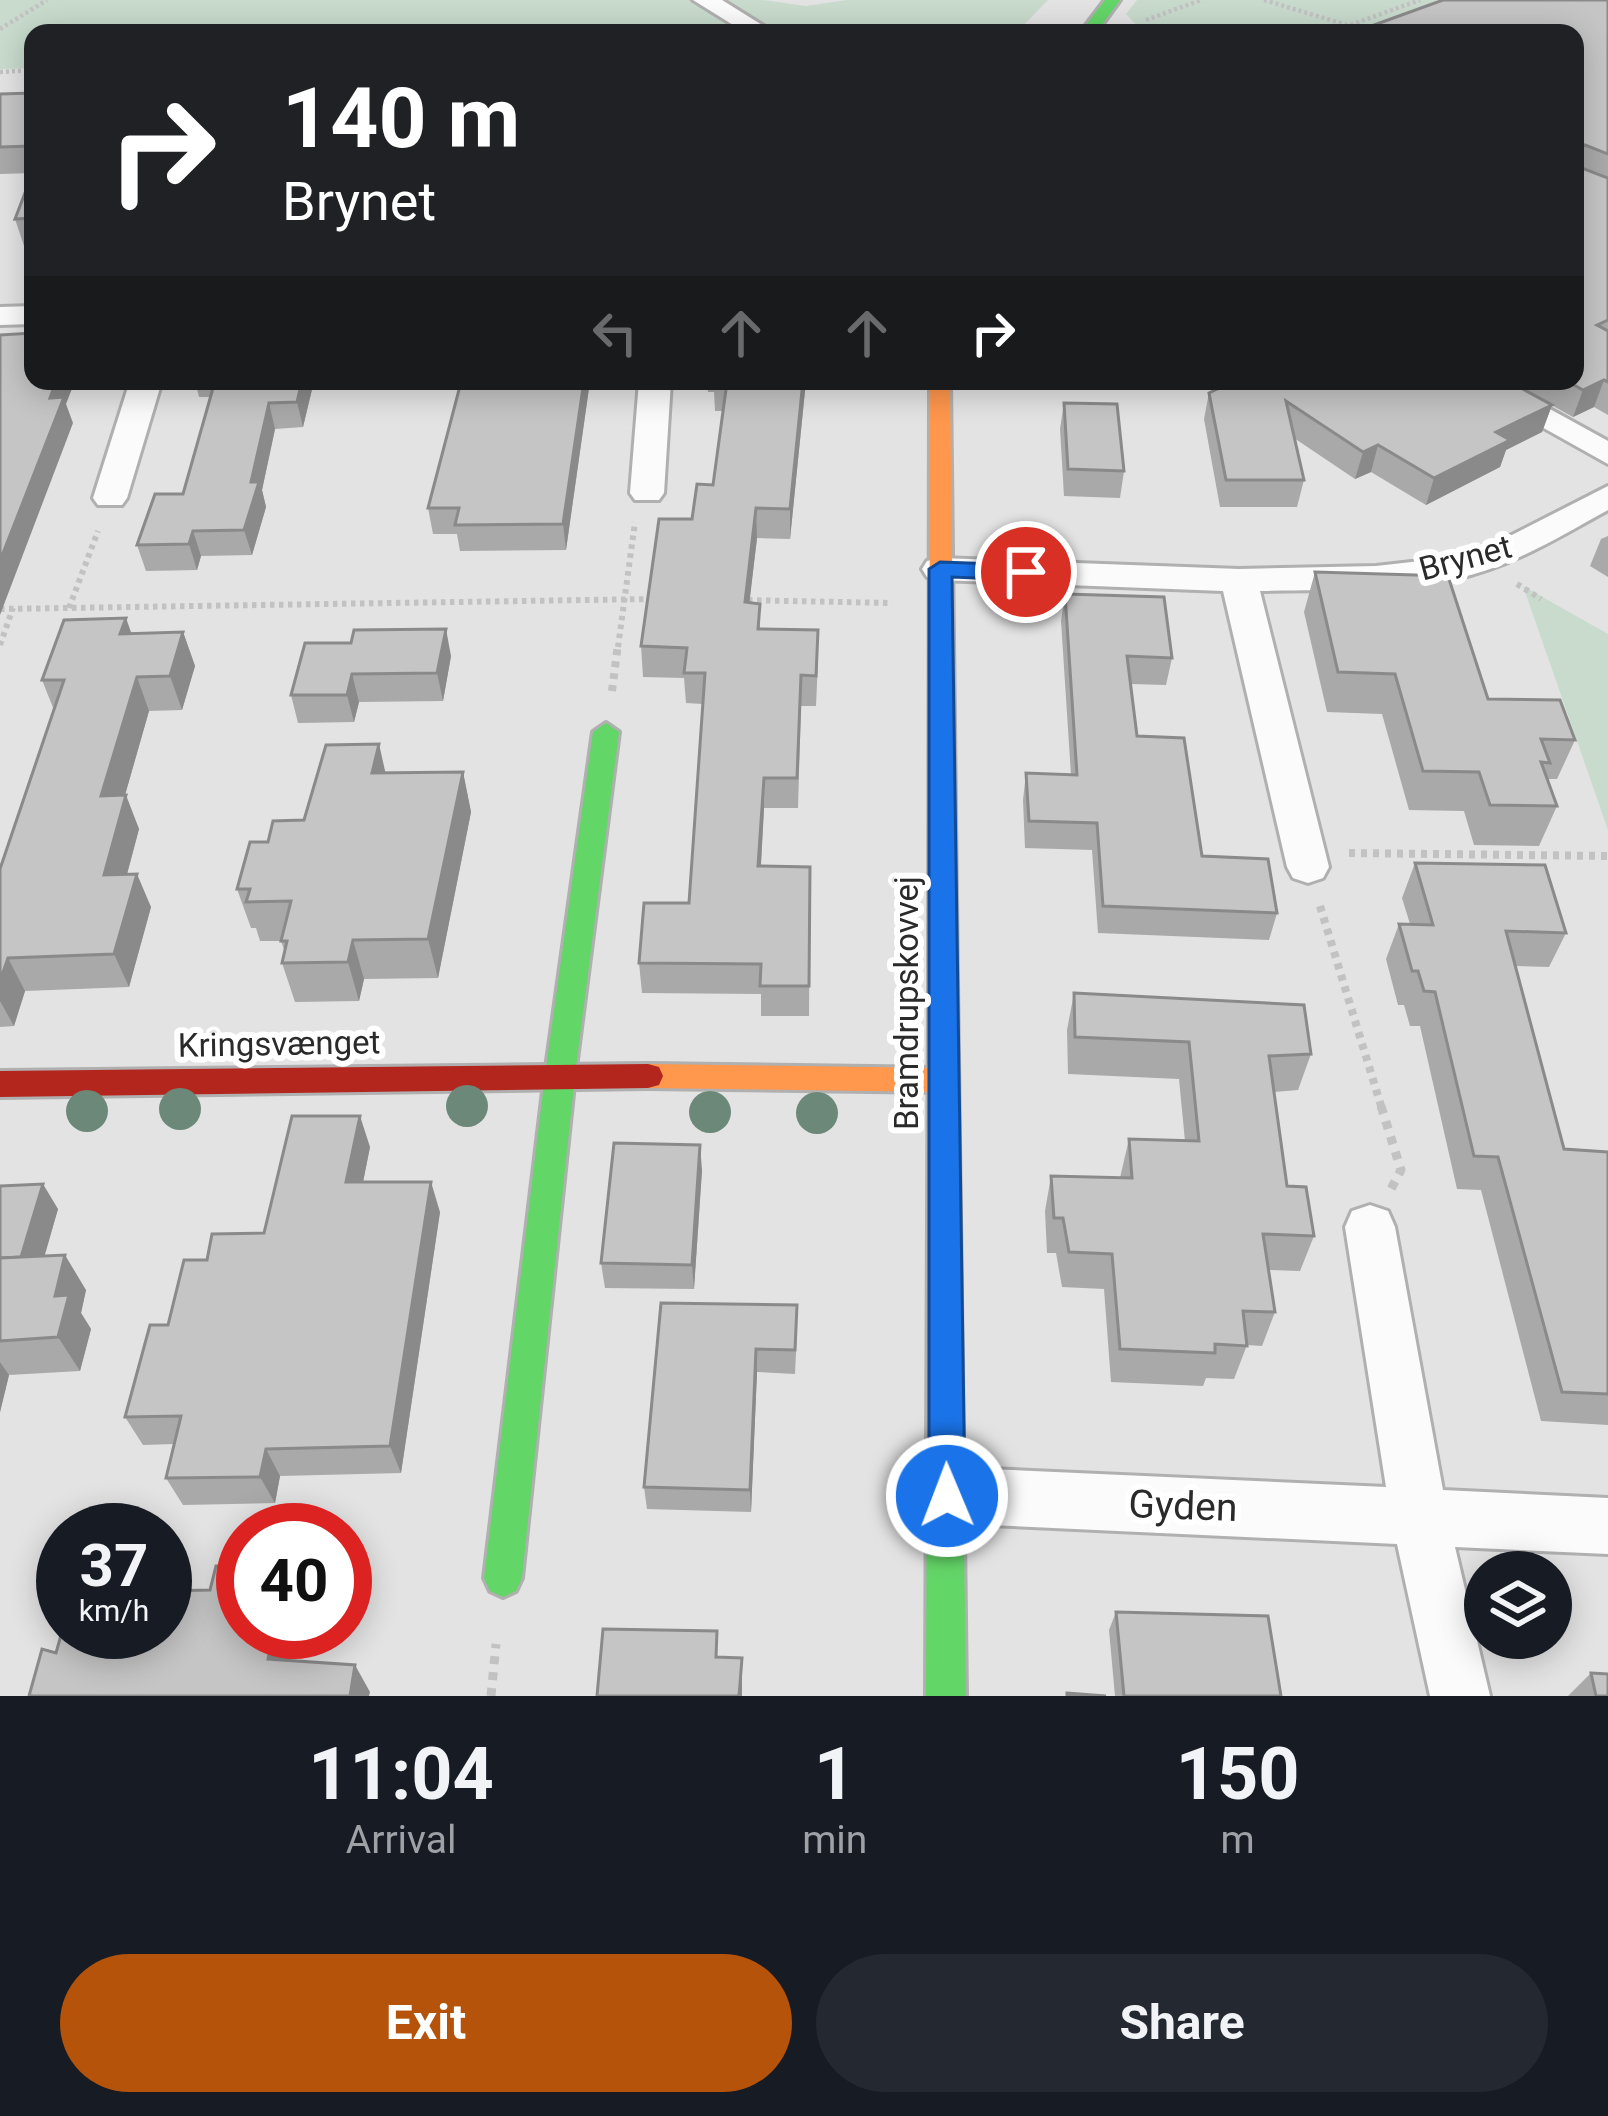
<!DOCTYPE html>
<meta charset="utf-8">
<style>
:root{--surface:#171b24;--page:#242831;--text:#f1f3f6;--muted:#9ea1a6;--accent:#b45309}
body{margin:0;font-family:Roboto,sans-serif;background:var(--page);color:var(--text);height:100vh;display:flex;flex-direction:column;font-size:45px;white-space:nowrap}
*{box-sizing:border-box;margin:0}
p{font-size:39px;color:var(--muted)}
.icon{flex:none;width:66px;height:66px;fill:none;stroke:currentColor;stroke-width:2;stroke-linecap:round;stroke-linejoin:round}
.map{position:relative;height:1696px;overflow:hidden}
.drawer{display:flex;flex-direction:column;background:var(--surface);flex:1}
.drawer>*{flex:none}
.guide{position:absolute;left:24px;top:24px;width:1560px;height:366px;border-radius:24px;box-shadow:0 6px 30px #0003;background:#202124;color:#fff;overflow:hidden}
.controls{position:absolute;left:1464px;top:1551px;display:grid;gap:24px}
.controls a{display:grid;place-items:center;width:108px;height:108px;border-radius:50%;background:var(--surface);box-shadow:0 6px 30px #0003;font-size:60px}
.speed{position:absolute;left:36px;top:1503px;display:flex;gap:24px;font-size:60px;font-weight:700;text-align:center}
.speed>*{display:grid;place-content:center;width:156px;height:156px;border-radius:50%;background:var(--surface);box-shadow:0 6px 30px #0003;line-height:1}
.speed small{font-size:30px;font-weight:400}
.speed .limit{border:18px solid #d22;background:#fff;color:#111}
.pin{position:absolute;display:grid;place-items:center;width:102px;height:102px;color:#fff;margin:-51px;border:6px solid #fff;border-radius:50%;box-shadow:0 3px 12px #0007}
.me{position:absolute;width:132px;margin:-66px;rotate:359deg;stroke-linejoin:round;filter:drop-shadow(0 0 9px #0008)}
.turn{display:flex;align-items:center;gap:42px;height:252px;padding:0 60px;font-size:54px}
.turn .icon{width:156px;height:156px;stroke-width:2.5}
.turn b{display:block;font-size:84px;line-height:102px}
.lanes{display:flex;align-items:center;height:114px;padding:0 60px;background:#0003;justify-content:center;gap:60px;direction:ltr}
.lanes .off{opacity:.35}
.eta{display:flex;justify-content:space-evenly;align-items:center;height:204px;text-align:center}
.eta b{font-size:72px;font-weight:700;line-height:84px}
.action{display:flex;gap:24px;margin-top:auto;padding:24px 60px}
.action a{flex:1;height:138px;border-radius:72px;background:var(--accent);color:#fff;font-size:48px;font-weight:700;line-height:138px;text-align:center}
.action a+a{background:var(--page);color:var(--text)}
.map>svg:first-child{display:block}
.green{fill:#c8dbcd}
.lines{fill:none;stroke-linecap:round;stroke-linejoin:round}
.street-casing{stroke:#b0b0b1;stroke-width:6}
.fast-casing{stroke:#b0b0b1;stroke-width:6}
.slow-casing{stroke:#b0b0b1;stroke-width:6}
.jam-casing{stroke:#b0b0b1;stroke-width:6}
.path-far3{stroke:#c2c2c3;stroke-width:4.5;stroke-dasharray:3 3;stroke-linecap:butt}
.path-far2{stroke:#c2c2c3;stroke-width:6;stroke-dasharray:4.5 4.5;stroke-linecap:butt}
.path-far1{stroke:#c2c2c3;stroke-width:8;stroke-dasharray:6 6;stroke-linecap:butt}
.path{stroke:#c2c2c3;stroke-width:9;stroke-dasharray:8 8;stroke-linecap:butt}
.street{fill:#fbfbfb;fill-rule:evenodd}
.fast{fill:#63d668;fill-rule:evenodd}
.slow{fill:#ff974d;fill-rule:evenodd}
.jam{fill:#b3261e;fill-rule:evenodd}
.tree{fill:#6c8879}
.wall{fill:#a9a9a9}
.shaded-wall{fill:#8a8a8a}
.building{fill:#c5c5c5;stroke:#8a8a8a;stroke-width:3}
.route{fill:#1a73e8;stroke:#114b97;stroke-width:3}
.labels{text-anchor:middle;stroke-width:12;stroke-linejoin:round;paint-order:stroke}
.street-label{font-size:33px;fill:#2a2a2b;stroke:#fff}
.near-street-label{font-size:39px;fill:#2a2a2b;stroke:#fff}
</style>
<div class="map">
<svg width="1608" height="1696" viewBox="0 0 1608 1696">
<rect width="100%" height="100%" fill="#e3e3e4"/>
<g class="green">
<polygon points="0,0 763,0 806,6 847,0 1048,0 1016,33 33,33 33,68 0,69"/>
<polygon points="1137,0 1437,0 1425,6 1441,12 1383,33 1125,33 1138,27 1126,14"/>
<polygon points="1523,586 1608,634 1608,830"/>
</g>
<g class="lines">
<defs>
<g id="street">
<polygon points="693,0 722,0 775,33 746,33"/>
<polygon points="33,306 33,324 0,325 0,307"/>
<polygon points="130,381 162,381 127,498 122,505 98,505 93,498"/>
<polygon points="639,381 671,381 664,493 659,500 635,500 630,493"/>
<polygon points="1460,381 1499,381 1608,441 1608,464"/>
<path d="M 1608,486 L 1608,510 C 1559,537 1511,567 1455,579 C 1392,593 1324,589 1260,591 L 1329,867 L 1323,878 L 1308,883 L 1293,878 L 1287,867 L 1223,591 L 940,580 L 927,577 L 922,569 L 927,561 L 940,558 L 1239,569 L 1376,566 L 1447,558 L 1506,538 Z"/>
<polygon points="1370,1205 1388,1211 1395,1227 1443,1490 1608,1498 1608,1554 1455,1547 1490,1696 1430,1696 1397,1544 947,1523 927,1515 919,1495 927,1475 947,1467 1386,1487 1345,1227 1352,1211"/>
</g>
<g id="fast">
<polygon points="1105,0 1120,0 1096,33 1080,33"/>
<polygon points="606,723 619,732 575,1075 522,1578 516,1591 503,1597 490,1591 484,1578 545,1075 593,732"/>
<polygon points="943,970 953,973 957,981 966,1696 926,1696 929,981 933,973"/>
</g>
<g id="slow">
<polygon points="930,381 950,381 957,981 953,989 933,989 929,981"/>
<polygon points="648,1064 942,1068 953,1071 957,1080 953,1089 942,1092 648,1088 637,1085 633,1076 637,1067"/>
</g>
<polygon id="jam" points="648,1064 659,1067 663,1076 659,1085 648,1088 0,1097 0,1071"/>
</defs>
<use href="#street" class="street-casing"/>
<use href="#fast" class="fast-casing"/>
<use href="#slow" class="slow-casing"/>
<use href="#jam" class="jam-casing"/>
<g class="path-far3">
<polyline points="1264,0 1347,25"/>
<polyline points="1146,20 1201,0"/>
<polyline points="0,29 47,0"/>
<polyline points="1328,33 1420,0"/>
<polyline points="0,72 33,70"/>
</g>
<g class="path-far2">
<polyline points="1517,584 1541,599"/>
<polyline points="739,600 892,603"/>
<polyline points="69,608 98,531"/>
<polyline points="0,609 652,599"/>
<polyline points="0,645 13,608"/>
<polyline points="618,647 635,522"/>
</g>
<g class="path-far1">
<polyline points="612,691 618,644"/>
<polyline points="1349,853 1608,856"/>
<polyline points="1320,906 1382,1109"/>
</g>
<g class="path">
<polyline points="1381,1106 1401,1170 1391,1189"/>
<polyline points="491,1696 496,1644"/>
</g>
<use href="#street" class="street"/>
<use href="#fast" class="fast"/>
<use href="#slow" class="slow"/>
<use href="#jam" class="jam"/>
</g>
<g class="tree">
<circle cx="467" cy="1106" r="21"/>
<circle cx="180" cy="1109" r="21"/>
<circle cx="87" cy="1111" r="21"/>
<circle cx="710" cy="1112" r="21"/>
<circle cx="817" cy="1113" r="21"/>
</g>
<g class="wall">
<polygon points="1608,0 1608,415 1594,407 1573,417 1508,381 1575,381 1575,33"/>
<polygon points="33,93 33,245 24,246 15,219 33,173 0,174 0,94"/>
<polygon points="195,381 314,381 303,427 275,429 262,490 266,507 252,555 201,556 197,570 146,571 137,545 183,494 211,397 199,397"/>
<polygon points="466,381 590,381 566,550 460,551 457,534 433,534 428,508"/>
<polygon points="707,381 806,381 790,539 757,538 749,602 760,604 760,629 818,661 816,706 801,706 798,808 764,808 761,866 810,867 809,1016 761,1016 761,994 642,993 639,963 689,903 703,704 686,703 684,678 643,677 641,646 692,519 713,485 723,411 715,411 714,392 708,392"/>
<polygon points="1209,393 1552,405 1542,432 1506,450 1500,467 1426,505 1371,472 1355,479 1294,438 1304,480 1297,507 1220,507 1204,419"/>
<polygon points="1064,403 1124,471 1120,498 1064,496 1060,429"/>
<polygon points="1608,536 1608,577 1590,566 1601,539"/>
<polygon points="1315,572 1488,699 1575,740 1557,779 1547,779 1557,806 1539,846 1474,845 1464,811 1409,810 1382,714 1327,712 1304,612"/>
<polygon points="1065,594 1172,658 1166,685 1131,684 1137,736 1202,856 1277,913 1269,940 1098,933 1092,850 1025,848 1023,800 1026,773 1071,775 1061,621"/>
<polygon points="183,632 195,666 182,710 149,711 125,795 139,829 127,874 151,907 129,987 25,991 14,1026 0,1027 0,869 54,710 42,680 131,634"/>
<polygon points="305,643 451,656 443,701 359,702 354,722 298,723 291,695"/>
<polygon points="463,772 471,812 438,978 364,979 359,1001 295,1002 282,963 285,952 281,941 260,941 256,928 251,928 237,889 268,842 386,773"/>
<polygon points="1415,863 1566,933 1549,967 1515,966 1564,1149 1608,1152 1608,1425 1541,1421 1481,1190 1457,1189 1420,1026 1410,1026 1404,1005 1398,1005 1386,959 1399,924 1410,924 1402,898"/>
<polygon points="1074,993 1311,1054 1298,1090 1274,1092 1287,1186 1314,1236 1300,1271 1269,1270 1275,1312 1262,1346 1247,1345 1234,1379 1206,1378 1203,1386 1111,1382 1104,1289 1062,1287 1056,1253 1047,1253 1045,1211 1051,1176 1120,1178 1129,1139 1185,1141 1179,1079 1068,1074 1067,1030"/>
<polygon points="370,1147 363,1182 440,1212 401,1473 280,1476 275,1503 183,1505 166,1478 174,1444 143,1445 125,1417 168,1325 207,1260 264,1233"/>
<polygon points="702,1170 694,1289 605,1288 601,1263"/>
<polygon points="0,1186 58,1209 44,1256 86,1290 81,1313 91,1329 80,1371 9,1375 0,1412"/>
<polygon points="661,1303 797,1330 795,1374 757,1372 751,1512 647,1509 644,1487"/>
<polygon points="1116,1612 1281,1696 1115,1696 1109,1630"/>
<polygon points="1591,1673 1608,1696 1568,1696"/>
</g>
<g class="shaded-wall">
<polygon points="1604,380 1594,407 1573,417 1583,390"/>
<polygon points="56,381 75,381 66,404 73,423 0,615 0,561"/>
<polygon points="302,381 314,381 303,427 297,402"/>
<polygon points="584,381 590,381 566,550 563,524"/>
<polygon points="803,381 806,381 790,539 790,509"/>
<polygon points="269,403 275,429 262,490 266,507 252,555 244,530 251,482"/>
<polygon points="1552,405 1542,432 1506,450 1500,467 1426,505 1434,478 1496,432"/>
<polygon points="1378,445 1371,472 1355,479 1363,452"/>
<polygon points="756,508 757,538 746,632 745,602"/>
<polygon points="193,531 201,556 197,570 189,544"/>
<polygon points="126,618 138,652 120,634"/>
<polygon points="446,629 451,656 443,701 437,673"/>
<polygon points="183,632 195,666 182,710 170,676"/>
<polygon points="352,674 359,702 354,722 347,695"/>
<polygon points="137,677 149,711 115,830 101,796"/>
<polygon points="379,744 388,784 372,773"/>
<polygon points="463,772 471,812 438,978 428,939"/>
<polygon points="764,778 764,808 759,897 758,866"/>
<polygon points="126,795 139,829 118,908 104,875"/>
<polygon points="137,874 151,907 129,987 114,954"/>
<polygon points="353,940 364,979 359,1001 348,962"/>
<polygon points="8,958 25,991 14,1026 0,1001 0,981"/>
<polygon points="360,1116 370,1147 357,1212 346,1182"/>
<polygon points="700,1145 702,1170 694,1289 692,1265"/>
<polygon points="431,1182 440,1212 401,1473 390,1446"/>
<polygon points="43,1184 58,1209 36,1286 20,1261"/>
<polygon points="65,1255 86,1290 81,1313 91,1329 80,1371 58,1337 55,1296"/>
<polygon points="756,1349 757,1372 751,1512 750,1490"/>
<polygon points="0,1362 9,1375 0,1412"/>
<polygon points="266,1449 280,1476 275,1503 260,1477"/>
<polygon points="273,1632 296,1632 286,1686 268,1659"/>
<polygon points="742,1658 742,1696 739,1696"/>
<polygon points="355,1665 370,1692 369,1696 350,1696"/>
</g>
<g class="building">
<polygon points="1443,0 1608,0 1608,154 1585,145 1579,149 1579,167 1608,178 1608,320 1597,325 1608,331 1608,382 1604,380 1583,390 1567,381 1575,381 1575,33 1352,33"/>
<polygon points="33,93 33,146 0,147 0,94"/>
<polygon points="33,172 33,218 15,219"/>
<polygon points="33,333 33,381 56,381 50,398 64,397 0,561 0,335"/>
<polygon points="215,381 302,381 297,402 269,403 251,482 259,482 244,530 193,531 189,544 137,545 155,494 183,494"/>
<polygon points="466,381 584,381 563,524 455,525 459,508 428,508 461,382"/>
<polygon points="714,381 803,381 790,509 756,508 745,602 760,604 758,629 818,630 816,676 801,675 797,778 764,778 758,866 810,867 809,986 760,986 761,964 639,963 644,903 689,903 705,673 684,673 687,648 641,646 659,519 692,519 697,484 713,485 727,382"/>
<polygon points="1234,381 1508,381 1552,405 1496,432 1510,440 1434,478 1378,445 1363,452 1286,401 1304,480 1226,480 1209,393"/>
<polygon points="1064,403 1117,404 1124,471 1068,469"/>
<polygon points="1315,572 1448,576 1488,699 1560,700 1575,740 1541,739 1550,763 1541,762 1557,806 1490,805 1479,772 1423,771 1395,674 1338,672"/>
<polygon points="1065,594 1164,597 1172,658 1127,656 1137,736 1184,738 1202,856 1268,859 1277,913 1103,906 1097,823 1029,821 1026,773 1077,775"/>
<polygon points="126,618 120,634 183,632 170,676 137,677 101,796 126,795 104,875 137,874 114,954 8,958 0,981 0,869 64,680 42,680 64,620"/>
<polygon points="446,629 437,673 352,674 347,695 291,695 305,643 351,643 354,630"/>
<polygon points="379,744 372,773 463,772 428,939 353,940 348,962 282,963 287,941 281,941 291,901 246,902 250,889 237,889 250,842 268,842 273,821 304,820 326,745"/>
<polygon points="1415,863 1545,865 1566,933 1506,931 1564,1149 1608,1152 1608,1394 1562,1392 1498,1157 1474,1156 1435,992 1424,991 1418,971 1412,971 1399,924 1433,925"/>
<polygon points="1074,993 1304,1005 1311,1054 1269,1056 1287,1186 1306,1187 1314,1236 1263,1234 1275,1312 1243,1311 1247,1346 1215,1344 1215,1353 1120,1349 1112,1254 1069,1252 1063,1218 1054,1218 1051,1176 1132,1178 1129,1139 1199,1141 1189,1042 1075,1037"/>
<polygon points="292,1116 360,1116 346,1182 431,1182 390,1446 266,1449 260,1477 166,1478 181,1416 125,1417 150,1325 168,1325 184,1260 207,1260 212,1234 264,1233"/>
<polygon points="614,1143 700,1145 692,1265 601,1263"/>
<polygon points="43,1184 21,1257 0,1258 0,1186"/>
<polygon points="65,1255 55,1296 69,1295 58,1337 0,1341 0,1258"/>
<polygon points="661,1303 797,1305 795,1350 756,1349 750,1490 644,1487"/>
<polygon points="216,1566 243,1566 243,1632 273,1632 268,1659 355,1665 350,1696 29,1696 42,1649 56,1653 63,1628 63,1632 165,1632 165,1591 210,1590"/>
<polygon points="1116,1612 1268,1616 1281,1696 1124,1696"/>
<polygon points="603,1629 717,1631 716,1657 742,1658 739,1696 597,1696"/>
<polygon points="1591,1673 1608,1674 1608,1696 1596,1696"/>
<polygon points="1067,1693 1106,1696 1067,1696"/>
</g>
<polygon class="route" points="940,562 1026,565 1037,572 1026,580 952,577 965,1496 960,1508 947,1514 934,1508 929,1496 929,569"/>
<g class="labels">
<g class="street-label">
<text transform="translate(1465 557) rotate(-15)" y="12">Brynet</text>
<text transform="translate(906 1003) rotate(-90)" y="12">Bramdrupskovvej</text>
<text transform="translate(279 1043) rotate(-1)" y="12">Kringsvænget</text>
</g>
<g class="near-street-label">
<text transform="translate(1183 1505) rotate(2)" y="14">Gyden</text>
</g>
</g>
</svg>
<div class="controls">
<a><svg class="icon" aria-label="layers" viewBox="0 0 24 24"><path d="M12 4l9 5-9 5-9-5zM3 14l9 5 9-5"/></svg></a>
</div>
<div class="speed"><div>37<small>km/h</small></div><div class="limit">40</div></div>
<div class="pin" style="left:1026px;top:572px;background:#d93025"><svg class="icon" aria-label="arrive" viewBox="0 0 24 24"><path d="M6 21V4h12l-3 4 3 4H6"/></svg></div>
<svg class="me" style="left:947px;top:1496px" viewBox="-20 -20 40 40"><circle r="17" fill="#1a73e8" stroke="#fff" stroke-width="3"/><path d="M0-11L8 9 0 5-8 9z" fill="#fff"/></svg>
<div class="guide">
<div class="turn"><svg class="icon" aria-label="right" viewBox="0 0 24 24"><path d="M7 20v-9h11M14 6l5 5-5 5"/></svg><div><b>140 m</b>Brynet</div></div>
<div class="lanes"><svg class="icon off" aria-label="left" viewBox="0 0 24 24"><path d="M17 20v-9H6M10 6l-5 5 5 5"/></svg><svg class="icon off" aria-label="ahead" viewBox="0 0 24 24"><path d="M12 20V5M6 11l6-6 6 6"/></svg><svg class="icon off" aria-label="ahead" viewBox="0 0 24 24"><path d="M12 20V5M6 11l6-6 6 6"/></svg><svg class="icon" aria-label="right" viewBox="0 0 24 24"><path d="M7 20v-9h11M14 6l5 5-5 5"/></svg></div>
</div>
</div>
<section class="drawer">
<div class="eta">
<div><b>11:04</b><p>Arrival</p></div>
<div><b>1</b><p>min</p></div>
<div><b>150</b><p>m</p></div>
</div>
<div class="action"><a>Exit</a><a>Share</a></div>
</section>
